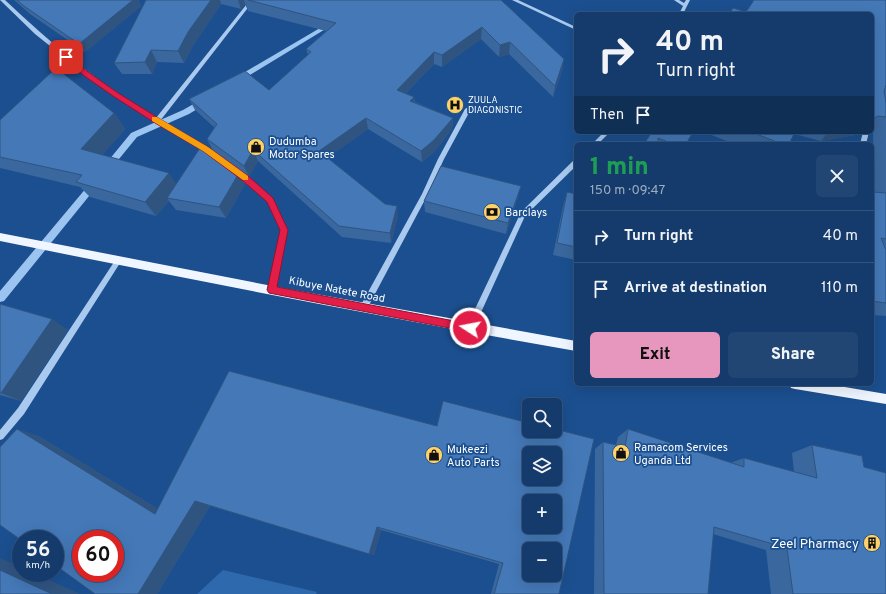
<!DOCTYPE html>
<meta charset="utf-8">
<style>
:root{--surface:#143b6b;--page:#214673;--text:#f1f3f6;--muted:#9dadc1;--line:#33557e;--accent:#e797bd}
body{margin:0;font-family:Overpass,sans-serif;background:var(--page);color:var(--text);height:100vh;display:flex;flex-direction:column;font-size:15px;white-space:nowrap}
*{box-sizing:border-box;margin:0}
p{font-size:13px;color:var(--muted)}
.icon{flex:none;width:22px;height:22px;fill:none;stroke:currentColor;stroke-width:2;stroke-linecap:round;stroke-linejoin:round}
.map{position:relative;flex:1;overflow:hidden}
.panel{position:absolute;left:574px;top:142px;width:300px;height:244px;display:flex;flex-direction:column;background:var(--surface);border-radius:6px;box-shadow:0 4px 16px #0002,0 0 0 1px var(--line)}
.panel>*{flex:none}
.hud{position:absolute;left:574px;top:12px;width:300px;height:122px;border-radius:6px;box-shadow:0 4px 16px #0002,0 0 0 1px var(--line);background:#143b6b;color:var(--text);overflow:hidden}
.buttons{position:absolute;left:522px;top:398px;display:grid;gap:8px}
.buttons a{display:grid;place-items:center;width:40px;height:40px;border-radius:6px;background:var(--surface);box-shadow:0 4px 16px #0002,0 0 0 1px var(--line);font-size:20px}
.speed{position:absolute;left:12px;top:530px;display:flex;gap:8px;font-size:20px;font-weight:700;text-align:center}
.speed>*{display:grid;place-content:center;width:52px;height:52px;border-radius:50%;background:var(--surface);box-shadow:0 4px 16px #0002,0 0 0 1px var(--line);line-height:1}
.speed small{font-size:10px;font-weight:400}
.speed .limit{border:6px solid #d22;background:#fff;color:#111}
.pin{position:absolute;display:grid;place-items:center;width:34px;height:34px;color:#fff;margin:-17px;border-radius:8px;box-shadow:0 2px 6px #0006}
.me{position:absolute;width:44px;margin:-22px;rotate:281deg;stroke-linejoin:round;filter:drop-shadow(0 0 3px #0008)}
.turn{display:flex;align-items:center;gap:14px;height:84px;padding:0 16px;font-size:18px}
.turn .icon{width:52px;height:52px;stroke-width:2.5}
.turn b{display:block;font-size:28px;line-height:34px}
.then{display:flex;align-items:center;height:38px;padding:0 16px;background:#0003;gap:8px;font-size:15px}
.round{display:grid;place-items:center;flex:none;width:42px;height:42px;border-radius:6px;background:var(--page)}
.summary{display:flex;align-items:center;justify-content:space-between;height:68px;padding:0 16px}
h1{font-size:24px;font-weight:800;line-height:30px;color:#1e9e55}
.primary-button{display:flex;gap:8px;margin-top:auto;padding:8px 16px}
.primary-button a{flex:1;height:46px;border-radius:6px;background:var(--accent);color:#111;font-size:16px;font-weight:800;line-height:46px;text-align:center}
.primary-button a+a{background:var(--page);color:var(--text)}
ul{padding:0;list-style:none}
li{display:flex;align-items:center;gap:12px;height:52px;padding:0 16px;border-top:1px solid var(--line)}
li div{flex:1}
li b{display:block;font-size:15px}
li em{font-style:normal}
.map>svg:first-child{display:block}
.green{fill:#2e69ad}
.lines{fill:none;stroke-linecap:round;stroke-linejoin:round}
.stream{fill:#9cc4f0;fill-rule:evenodd}
.minor{fill:#a9c9ee;fill-rule:evenodd}
.major{fill:#f0f6ff;fill-rule:evenodd}
.wall{fill:#3a679d}
.shaded-wall{fill:#305480}
.building{fill:#4478b7;stroke:#305480;fill-rule:evenodd}
.route{fill:#e11d48;stroke:#92132f}
.slow{fill:#f59e0b}
.labels{text-anchor:middle;stroke-width:3.5;stroke-linejoin:round;paint-order:stroke}
.far-poi-label{font-size:9px;fill:#fff;stroke:#1b4f8f;text-anchor:start}
.poi-label{font-size:11px;fill:#fff;stroke:#1b4f8f;text-anchor:start}
.street-label{font-size:11px;fill:#fff;stroke:#1b4f8f}
.near-poi-label{font-size:13px;fill:#fff;stroke:#1b4f8f;text-anchor:end}
</style>
<div class="map">
<svg width="886" height="594" viewBox="0 0 886 594">
<rect width="100%" height="100%" fill="#1b4f8f"/>
<polygon class="green" points="223,570 317,592 316,594 197,594"/>
<g class="lines">
<g class="stream">
<polygon points="332,21 337,22 240,81 237,81 233,79"/>
<polygon points="204,98 208,101 207,103 189,114 137,137 110,170 104,170 103,168 104,166 131,133 183,110"/>
<polygon points="95,180 99,183 98,185 4,301 0,302 0,291 92,181"/>
</g>
<g class="minor">
<path d="M 0,0 L 5,0 C 51,44 101,85 156,118 L 250,0 L 254,0 L 160,121 L 210,150 L 210,152 L 206,152 L 148,118 L 90,78 L 35,34 Z"/>
<polygon points="512,0 518,0 576,27 576,30"/>
<polygon points="674,0 679,0 684,3 686,0 690,0 683,14 679,14 683,6"/>
<polygon points="468,107 471,109 444,159 428,194 367,309 364,310 361,309 360,307 361,305 422,194 438,159 465,109"/>
<polygon points="604,132 610,132 598,144 592,144"/>
<polygon points="863,132 869,132 866,144 860,144"/>
<polygon points="574,160 576,160 576,166 525,216 473,330 470,331 467,330 466,328 521,212"/>
<polygon points="230,167 234,167 272,198 287,230 275,290 274,292 270,292 269,290 281,230 268,201 230,171"/>
<polygon points="118,258 120,259 121,261 120,263 24,414 3,439 0,440 0,430 18,408 116,259"/>
</g>
<g class="major">
<path d="M 0,233 L 288,289 L 576,341 L 576,351 C 383,317 192,280 0,241 Z"/>
<polygon points="789,384 827,384 886,394 886,404 795,389 791,388"/>
</g>
</g>
<g class="wall">
<polygon points="14,0 138,0 141,6 85,52 30,14"/>
<polygon points="146,0 501,0 564,59 562,71 553,97 509,54 499,57 481,39 442,67 434,64 406,93 414,97 415,102 453,118 452,129 435,151 422,162 368,129 327,158 398,216 391,243 342,237 258,161 249,177 213,151 207,139 215,128 195,110 189,99 269,90 308,55 306,49 326,31 248,11 245,4 241,9 221,4 194,44 184,63 157,62 152,74 122,74 114,63"/>
<polygon points="872,14 886,85 886,316 872,315 872,192 874,193 873,132 872,132"/>
<polygon points="114,113 125,129 102,155 177,184 245,184 226,218 176,210 169,201 156,216 90,197 80,187 0,168 0,120"/>
<polygon points="652,132 693,132 686,144 644,144"/>
<polygon points="704,132 863,132 861,134 821,141 794,134 789,144 734,144"/>
<polygon points="521,186 518,197 506,234 425,212 424,201"/>
<polygon points="567,192 576,194 576,260 553,255 563,206"/>
<polygon points="0,304 68,330 21,401 0,395"/>
<polygon points="229,371 559,594 491,594 499,564 381,530 374,555 210,506 157,594 95,594 17,429 40,437 158,509"/>
<polygon points="628,429 730,463 744,458 794,472 792,453 812,445 886,594 771,594 766,550 713,534 708,594 594,594 595,449 603,442 616,445 618,437"/>
</g>
<g class="shaded-wall">
<polygon points="133,0 138,0 141,6 85,52 79,44"/>
<polygon points="211,0 220,0 221,4 194,44 184,63 178,51 188,32"/>
<polygon points="238,0 244,0 245,4 241,9"/>
<polygon points="482,27 481,39 442,67 442,55"/>
<polygon points="510,42 509,54 499,57 500,45"/>
<polygon points="151,50 157,62 152,74 145,62"/>
<polygon points="434,52 434,64 398,101 397,90"/>
<polygon points="564,59 562,71 553,97 555,86"/>
<polygon points="414,97 415,108 410,101"/>
<polygon points="114,113 125,129 94,165 81,149"/>
<polygon points="366,118 368,129 322,162 319,151"/>
<polygon points="453,118 452,129 435,151 422,162 421,151"/>
<polygon points="828,132 863,132 861,134 821,141"/>
<polygon points="253,150 258,161 249,177 244,166"/>
<polygon points="169,173 179,188 167,198 169,201 156,216 145,202"/>
<polygon points="239,173 245,184 226,218 219,207"/>
<polygon points="521,186 518,197 506,234 508,223"/>
<polygon points="397,206 398,216 391,243 390,233"/>
<polygon points="52,319 68,330 21,401 1,393"/>
<polygon points="17,429 40,437 173,518 155,514"/>
<polygon points="195,501 210,506 157,594 138,594"/>
<polygon points="377,527 381,530 374,555 369,554"/>
<polygon points="0,558 21,567 21,573 34,573 80,594 52,594 0,570"/>
</g>
<g class="building">
<polygon points="17,0 133,0 79,44 24,6"/>
<polygon points="146,0 211,0 188,32 178,51 151,50 145,62 114,63"/>
<polygon points="248,0 501,0 564,59 555,86 510,42 500,45 482,27 442,55 434,52 397,90 414,97 410,101 453,118 434,140 421,151 366,118 319,151 385,204 397,206 390,233 339,226 253,150 244,166 207,139 217,124 189,99 245,71 269,90 311,52 306,49 336,23"/>
<polygon points="754,0 886,0 886,85 884,91 886,103 886,117 877,116 875,119 872,120 872,14 729,14 733,8 746,12"/>
<polygon points="56,68 114,113 81,149 169,173 145,202 76,182 82,175 0,157 0,120"/>
<polygon points="652,132 693,132 686,144 673,144 658,138 658,144 644,144"/>
<polygon points="751,132 795,132 789,144 782,144"/>
<polygon points="202,145 239,173 219,207 167,198"/>
<polygon points="441,166 521,186 508,223 424,201"/>
<polygon points="567,192 576,194 576,247 557,243"/>
<polygon points="872,192 886,193 886,239 881,238 886,250 886,303 872,301"/>
<polygon points="0,304 52,319 1,393 0,393"/>
<path d="M 229,371 L 437,426 L 443,401 L 529,423 L 529,431 L 555,431 L 555,429 L 594,439 L 559,594 L 494,594 L 503,563 L 377,527 L 369,554 L 195,501 L 138,594 L 95,594 L 55,565 L 55,539 L 21,539 L 21,540 L 0,525 L 0,447 L 17,429 L 155,514 ZM 529,453 L 555,453 L 555,479 L 529,479 ZM 529,501 L 555,501 L 555,527 L 529,527 ZM 81,539 L 115,539 L 115,573 L 81,573 ZM 529,549 L 555,549 L 555,575 L 529,575 Z"/>
<polygon points="628,429 744,467 744,458 817,478 812,445 862,456 864,467 886,473 886,594 793,594 787,548 714,527 708,594 604,594 603,442 625,447"/>
<polygon points="0,570 52,594 0,594"/>
</g>
<polygon class="route" points="64,56 68,56 88,72 118,93 160,119 208,147 247,175 273,198 288,230 277,287 470,324 473,325 475,328 473,331 470,332 269,293 267,290 280,230 267,202 242,180 203,151 155,123 113,96 83,75 64,59"/>
<polygon class="slow" points="152,117 157,117 208,147 248,176 248,180 243,180 203,151 152,121"/>
<defs>
<symbol id="hospital-disc" viewBox="-11 -11 22 22"><circle r="9.5" fill="#ffd166" stroke="#1b4f8f"/><path d="M-5-5h3v3.5h4V-5h3V5h-3V1.5h-4V5h-3Z" fill="#111"/></symbol>
<symbol id="shop-disc" viewBox="-11 -11 22 22"><circle r="9.5" fill="#ffd166" stroke="#1b4f8f"/><path d="M-5-2.5h2.3a2.7 3.5 0 0 1 5.4 0H5L5.5 6h-11ZM-1.5-2.5h3a1.5 2.3 0 0 0-3 0Z" fill="#111"/></symbol>
<symbol id="bank-disc" viewBox="-11 -11 22 22"><circle r="9.5" fill="#ffd166" stroke="#1b4f8f"/><path d="M-6-4H6V4H-6ZM0-2.3a2.3 2.3 0 1 0 0 4.6a2.3 2.3 0 1 0 0-4.6Z" fill="#111"/></symbol>
<symbol id="building-disc" viewBox="-11 -11 22 22"><circle r="9.5" fill="#ffd166" stroke="#1b4f8f"/><path d="M-4-6H4V6H1V3H-1V6H-4ZM-2.5-4.3h1.7v1.8h-1.7ZM.8-4.3h1.7v1.8H.8ZM-2.5-1h1.7V.8h-1.7ZM.8-1h1.7V.8H.8Z" fill="#111"/></symbol>
</defs>
<g fill-rule="evenodd">
<use href="#hospital-disc" x="445" y="95" width="20" height="20"/>
<use href="#shop-disc" x="246" y="137" width="20" height="20"/>
<use href="#bank-disc" x="482" y="202" width="20" height="20"/>
<use href="#shop-disc" x="611" y="443" width="20" height="20"/>
<use href="#shop-disc" x="424" y="445" width="20" height="20"/>
<use href="#building-disc" x="862" y="533" width="20" height="20"/>
</g>
<g class="labels">
<g class="far-poi-label">
<text x="468" y="103">ZUULA<tspan x="468" dy="10">DIAGONISTIC</tspan></text>
</g>
<g class="poi-label">
<text x="269" y="145">Dudumba<tspan x="269" dy="13">Motor Spares</tspan></text>
<text x="505" y="216">Barclays</text>
<text x="634" y="451">Ramacom Services<tspan x="634" dy="13">Uganda Ltd</tspan></text>
<text x="447" y="453">Mukeezi<tspan x="447" dy="13">Auto Parts</tspan></text>
</g>
<g class="street-label">
<text transform="translate(337 289) rotate(11)" y="4">Kibuye Natete Road</text>
</g>
<g class="near-poi-label">
<text x="859" y="548">Zeel Pharmacy</text>
</g>
</g>
</svg>
<div class="buttons">
<a><svg class="icon" aria-label="search" viewBox="0 0 24 24"><circle cx="10" cy="10" r="6"/><path d="M15 15l6 6"/></svg></a>
<a><svg class="icon" aria-label="layers" viewBox="0 0 24 24"><path d="M12 4l9 5-9 5-9-5zM3 14l9 5 9-5"/></svg></a>
<a>+</a>
<a>−</a>
</div>
<div class="speed"><div>56<small>km/h</small></div><div class="limit">60</div></div>
<div class="pin" style="left:66px;top:57px;background:#d93025"><svg class="icon" aria-label="arrive" viewBox="0 0 24 24"><path d="M6 21V4h12l-3 4 3 4H6"/></svg></div>
<svg class="me" style="left:470px;top:328px" viewBox="-20 -20 40 40"><circle r="17" fill="#e11d48" stroke="#fff" stroke-width="3"/><path d="M0-11L8 9 0 5-8 9z" fill="#fff"/></svg>
<div class="hud">
<div class="turn"><svg class="icon" aria-label="right" viewBox="0 0 24 24"><path d="M7 20v-9h11M14 6l5 5-5 5"/></svg><div><b>40 m</b>Turn right</div></div>
<div class="then">Then<svg class="icon" aria-label="arrive" viewBox="0 0 24 24"><path d="M6 21V4h12l-3 4 3 4H6"/></svg></div>
</div>
<section class="panel">
<div class="summary"><div><h1>1 min</h1><p>150 m · 09:47</p></div><a class="round"><svg class="icon" aria-label="close" viewBox="0 0 24 24"><path d="M6 6l12 12M18 6L6 18"/></svg></a></div>
<ul>
<li><svg class="icon" aria-label="right" viewBox="0 0 24 24"><path d="M7 20v-9h11M14 6l5 5-5 5"/></svg><div><b>Turn right</b></div><em>40 m</em></li>
<li><svg class="icon" aria-label="arrive" viewBox="0 0 24 24"><path d="M6 21V4h12l-3 4 3 4H6"/></svg><div><b>Arrive at destination</b></div><em>110 m</em></li>
</ul>
<div class="primary-button"><a>Exit</a><a>Share</a></div>
</section>
</div>
